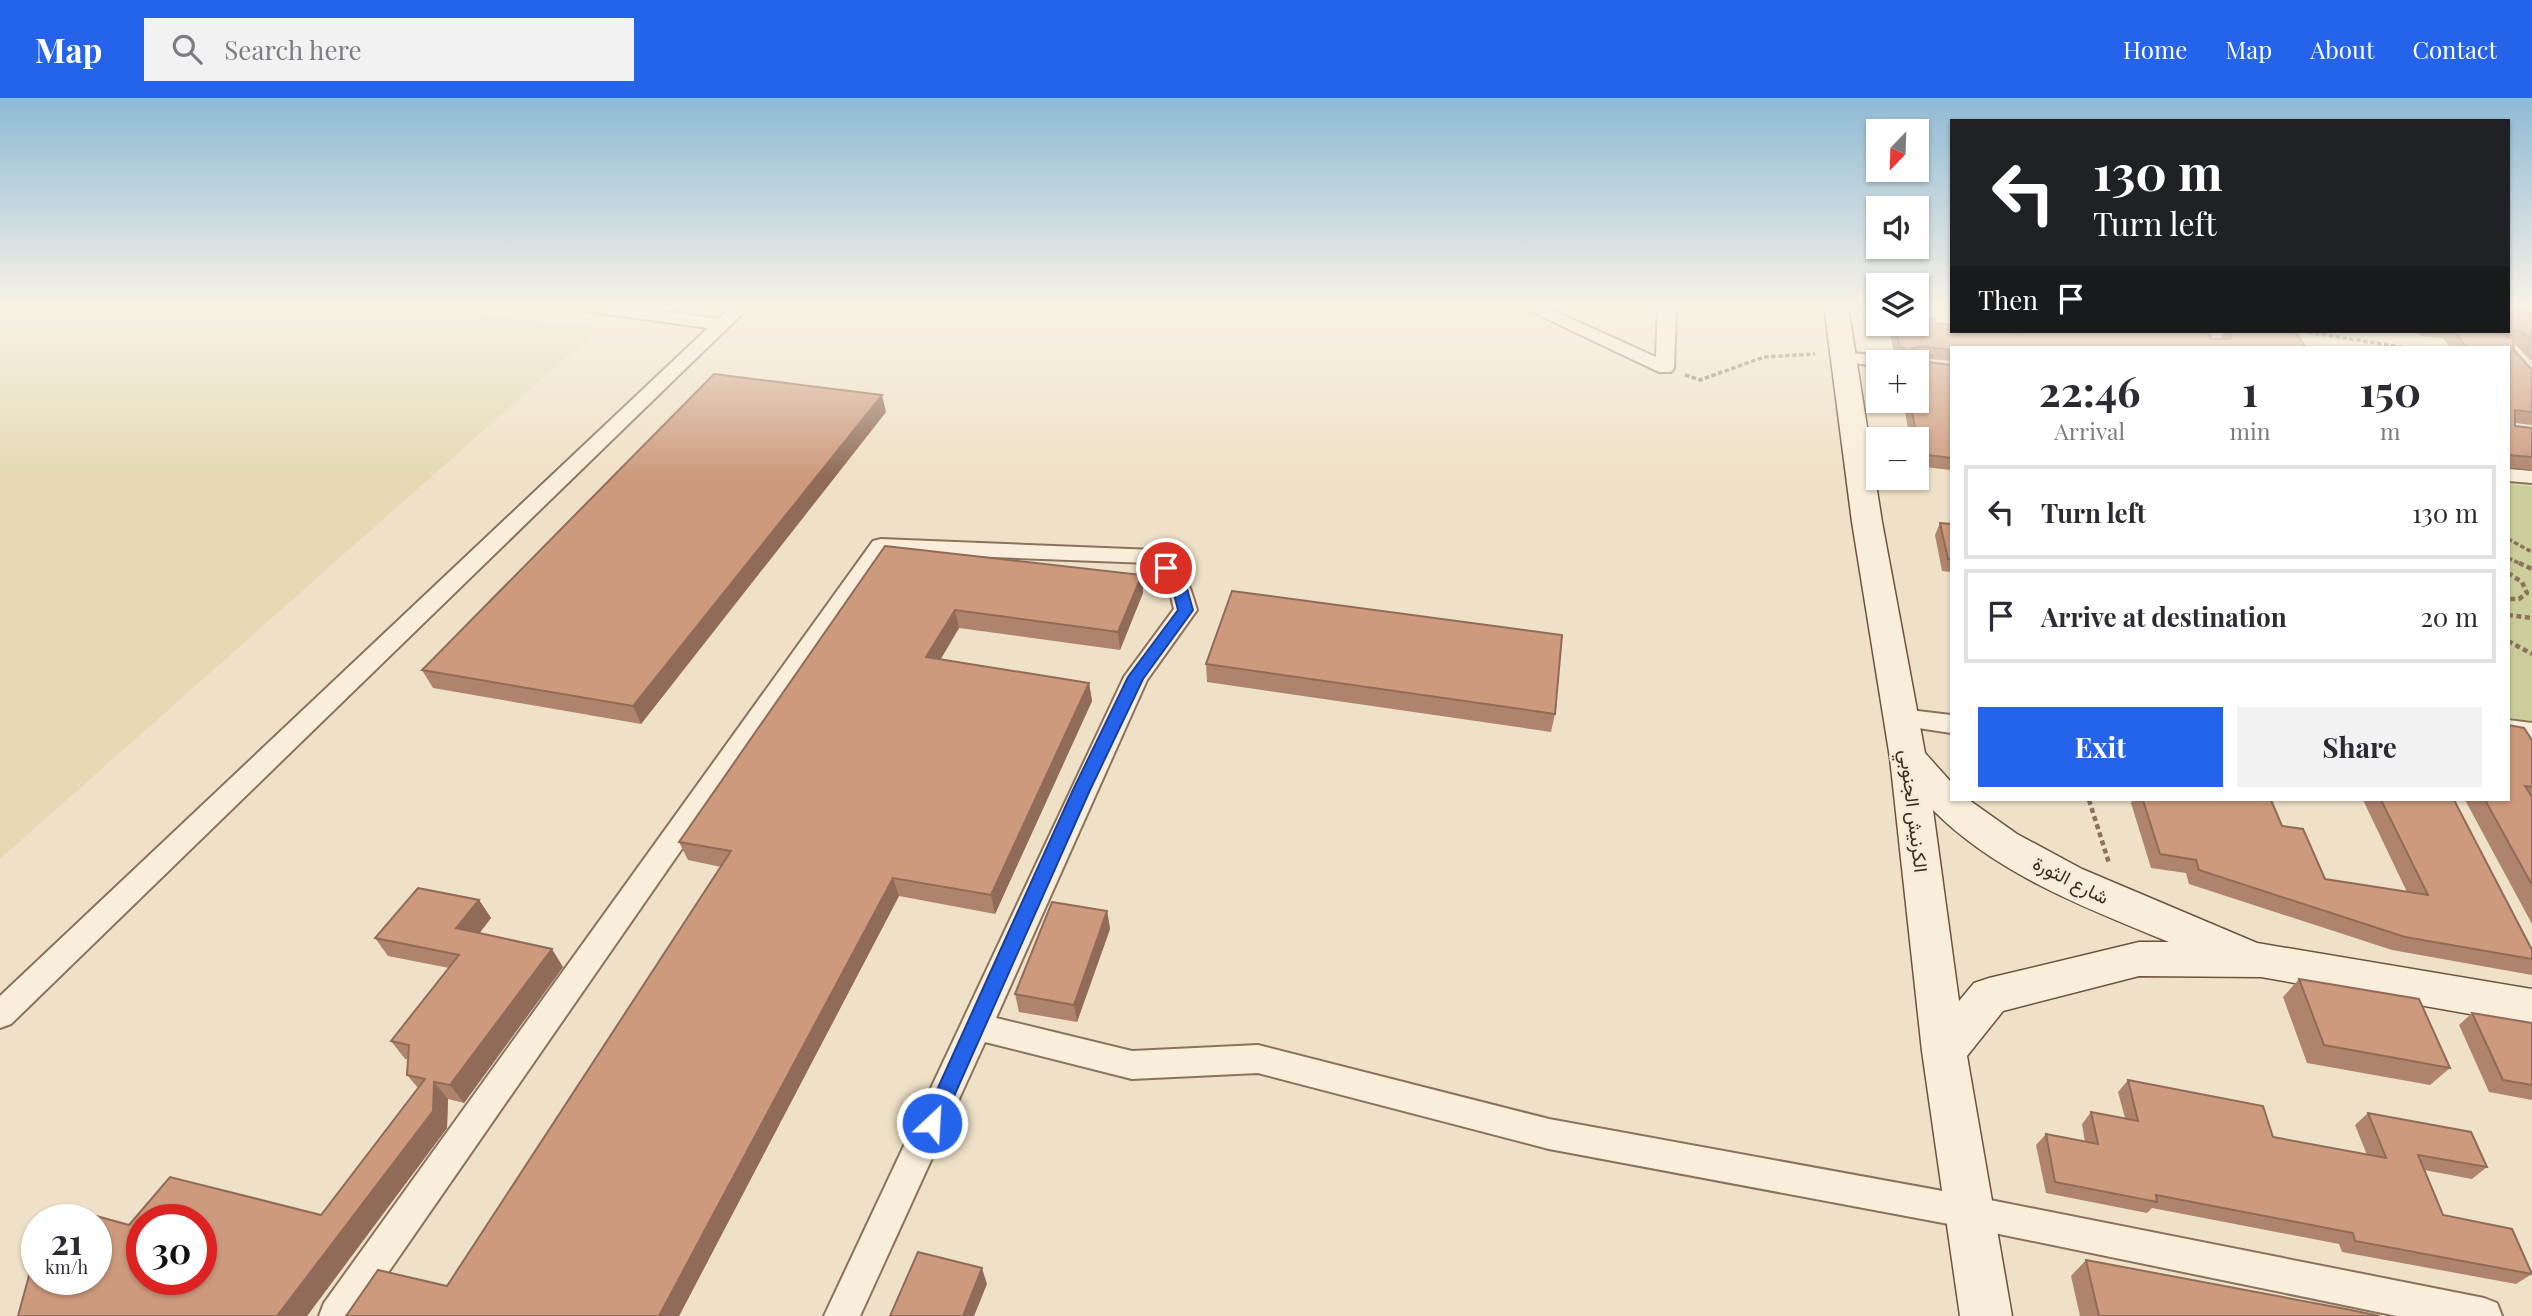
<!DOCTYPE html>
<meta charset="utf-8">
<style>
:root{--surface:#fff;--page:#f2f2f3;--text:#2b2b33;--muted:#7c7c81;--line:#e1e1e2;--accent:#2563eb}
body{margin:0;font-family:"Playfair Display",Vazirmatn,serif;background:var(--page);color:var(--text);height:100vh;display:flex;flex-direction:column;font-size:26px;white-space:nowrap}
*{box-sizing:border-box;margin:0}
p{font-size:23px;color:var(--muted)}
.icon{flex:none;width:38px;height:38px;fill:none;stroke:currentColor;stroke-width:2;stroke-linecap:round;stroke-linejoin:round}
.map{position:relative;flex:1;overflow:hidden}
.sheet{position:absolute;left:1950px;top:248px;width:560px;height:455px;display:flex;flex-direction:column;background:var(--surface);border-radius:0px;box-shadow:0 2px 5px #0004}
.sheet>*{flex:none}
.top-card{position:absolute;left:1950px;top:21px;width:560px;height:214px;border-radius:0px;box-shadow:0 2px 5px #0004;background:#202124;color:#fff;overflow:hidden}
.needle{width:46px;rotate:203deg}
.tools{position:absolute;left:1866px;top:21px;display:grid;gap:14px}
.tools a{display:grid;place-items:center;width:63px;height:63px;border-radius:0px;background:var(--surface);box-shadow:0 2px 5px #0004;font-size:35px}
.speed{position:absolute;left:21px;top:1106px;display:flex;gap:14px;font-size:35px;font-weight:700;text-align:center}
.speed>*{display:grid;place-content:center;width:91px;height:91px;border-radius:50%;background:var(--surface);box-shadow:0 2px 5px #0004;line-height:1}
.speed small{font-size:18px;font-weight:400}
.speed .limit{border:10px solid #d22;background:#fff;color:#111}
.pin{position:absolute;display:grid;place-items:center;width:60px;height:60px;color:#fff;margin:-30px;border:4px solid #fff;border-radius:50%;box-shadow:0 2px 7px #0007}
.me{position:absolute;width:77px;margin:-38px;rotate:25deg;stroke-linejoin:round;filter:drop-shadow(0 0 5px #0008)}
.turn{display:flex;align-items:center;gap:24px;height:147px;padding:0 28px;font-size:32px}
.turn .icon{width:91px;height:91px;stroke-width:2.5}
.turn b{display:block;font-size:49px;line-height:60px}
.then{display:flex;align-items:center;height:66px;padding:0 28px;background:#0003;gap:14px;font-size:26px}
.eta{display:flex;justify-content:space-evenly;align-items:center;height:119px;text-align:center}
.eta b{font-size:42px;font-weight:700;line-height:49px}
.primary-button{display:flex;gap:14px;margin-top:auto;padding:14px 28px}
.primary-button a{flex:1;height:80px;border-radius:0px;background:var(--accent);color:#fff;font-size:28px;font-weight:700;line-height:80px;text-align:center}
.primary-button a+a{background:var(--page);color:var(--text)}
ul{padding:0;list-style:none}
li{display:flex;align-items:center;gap:21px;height:94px;margin:0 14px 10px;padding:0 14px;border:4px solid var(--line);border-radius:0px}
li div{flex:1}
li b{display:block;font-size:26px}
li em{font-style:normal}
header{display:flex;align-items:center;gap:42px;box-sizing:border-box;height:98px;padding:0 35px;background:var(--accent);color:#fff}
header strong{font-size:33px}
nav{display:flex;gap:38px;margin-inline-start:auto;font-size:24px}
.search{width:490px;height:63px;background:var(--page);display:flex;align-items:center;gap:18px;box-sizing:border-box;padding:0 24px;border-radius:0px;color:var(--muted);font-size:26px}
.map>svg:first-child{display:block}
.farmland{fill:#e5dab4}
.green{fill:#cbce9a}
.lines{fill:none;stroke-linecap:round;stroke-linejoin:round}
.street-casing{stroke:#8b725c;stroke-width:4}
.secondary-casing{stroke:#6d533f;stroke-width:3}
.path-far1{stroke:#8b725c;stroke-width:3.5;stroke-dasharray:4.5 2.5;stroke-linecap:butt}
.path{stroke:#8b725c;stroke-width:4.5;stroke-dasharray:5 3.5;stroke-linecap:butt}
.street{fill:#f9eedb;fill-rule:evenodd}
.secondary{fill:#f9eedb;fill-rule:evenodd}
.wall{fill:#b0846c}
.shaded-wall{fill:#906c58}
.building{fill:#cd9a7d;stroke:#906c58;stroke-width:2;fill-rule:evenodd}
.route{fill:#2563eb;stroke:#184099;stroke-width:2}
.labels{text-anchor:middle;stroke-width:5;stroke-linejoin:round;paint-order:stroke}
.street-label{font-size:19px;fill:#3b2c20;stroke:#f6ebd7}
</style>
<header>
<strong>Map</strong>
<div class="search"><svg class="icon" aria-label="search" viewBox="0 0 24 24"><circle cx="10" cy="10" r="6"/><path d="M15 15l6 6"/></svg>Search here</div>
<nav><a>Home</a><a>Map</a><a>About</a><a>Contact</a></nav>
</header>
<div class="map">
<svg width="2532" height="1218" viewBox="0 0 2532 1218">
<rect width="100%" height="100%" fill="#efe1c7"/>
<polygon class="farmland" points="0,208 410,208 599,230 0,761"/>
<polygon class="green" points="2508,386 2532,388 2532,623 2508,620"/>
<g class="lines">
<defs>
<g id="street">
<polygon points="578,208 625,208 718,221 732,208 750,208 11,926 0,930 0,898 708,230 586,213"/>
<polygon points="1520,208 1543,208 1656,259 1658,208 1676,208 1674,270 1671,274 1659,274"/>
<polygon points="1843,254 1890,259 1899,264 1878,264 1878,268 1837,263 1834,259 1837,255"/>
<polygon points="2508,371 2532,373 2532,385 2508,383"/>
<path d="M 881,441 L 1155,452 C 1182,459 1190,488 1197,512 L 1147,582 L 996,920 L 1132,953 L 1258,947 L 1549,1021 L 1970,1098 L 2484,1200 L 2497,1205 L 2502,1218 L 2397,1218 L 1970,1130 L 1549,1051 L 1258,975 L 1132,981 L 985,944 L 860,1218 L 824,1218 L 1124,579 L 1174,511 L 1167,482 L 1149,465 L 887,455 L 358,1218 L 319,1218 L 324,1205 L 873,443 Z"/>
<polygon points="1901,611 1951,617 1951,635 1892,626 1889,620 1892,614"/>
<polygon points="2508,622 2532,625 2532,643 2508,640"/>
</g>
<path id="secondary" d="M 1824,208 L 1848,208 L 1882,424 L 1925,655 L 1951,684 L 1951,702 L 1969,702 L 2017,736 L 2082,771 L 2257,845 L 2532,891 L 2532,927 L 2261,879 L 2139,878 L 2003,913 L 1967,958 L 2012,1218 L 1960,1218 L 1922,953 L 1890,660 L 1852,424 ZM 1933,712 C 1996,776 2088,811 2169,844 L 2139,844 L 1989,880 L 1974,885 L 1959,903 Z"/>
</defs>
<use href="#street" class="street-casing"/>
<use href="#secondary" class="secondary-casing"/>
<g class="path-far1">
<polyline points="2301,233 2407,250"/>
<polyline points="1685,277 1700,282 1764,259 1815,256"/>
<polyline points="2508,441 2532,454"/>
<polyline points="2508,460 2523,467"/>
</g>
<g class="path">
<polyline points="2519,465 2532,471"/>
<polyline points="2508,475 2522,484 2527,495 2519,501 2508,501"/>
<polyline points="2508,517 2532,520"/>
<polyline points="2508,543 2532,556"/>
<polyline points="2089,702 2109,765"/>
</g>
<use href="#street" class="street"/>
<use href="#secondary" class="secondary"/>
</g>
<g class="wall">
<polygon points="2532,208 2532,264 2513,244 2514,252 2532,272 2532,327 2515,325 2515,328 2532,330 2532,372 2508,369 2508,250 2451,250 2443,240 2421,238 2417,233 2508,233"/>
<polygon points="1936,225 2019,234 2019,233 2206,233 2212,241 2222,241 2221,240 2224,235 2223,233 2295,233 2306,250 1951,250 1951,263 1919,260 1920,263 1951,267 1951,372 1916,368 1916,341 1910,341 1903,303 1916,303 1916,264 1897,264 1898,261 1895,259 1888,227 1889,226"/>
<polygon points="886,314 641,626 433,590 422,572"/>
<polygon points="1940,425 1951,426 1951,474 1942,473 1935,437"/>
<polygon points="885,448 1142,477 1143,495 1120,552 959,530 940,561 1089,585 1092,603 995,816 899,798 679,1218 346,1218 447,1188 721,769 688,762 679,744"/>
<polygon points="1206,566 1555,616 1551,634 1207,584"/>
<polygon points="2532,642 2532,826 2465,702 2508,702"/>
<polygon points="2133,702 2271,702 2282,728 2325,781 2407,794 2363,702 2454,702 2532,852 2532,877 2392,852 2189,786 2186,775 2151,770 2131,705"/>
<polygon points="479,802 491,820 479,835 563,869 464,1005 448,1001 447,1030 307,1218 18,1218 129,1127 321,1117 418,990 407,977 408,961 405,961 391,943 449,870 388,858 375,840"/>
<polygon points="1107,813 1110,831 1077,924 1019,914 1015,896"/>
<polygon points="2299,881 2450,970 2430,987 2307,965 2283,899"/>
<polygon points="2472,915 2532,925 2532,1002 2489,994 2459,927"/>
<polygon points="2128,982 2273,1039 2367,1057 2355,1027 2368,1015 2487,1069 2472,1081 2424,1072 2443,1117 2532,1176 2516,1186 2342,1154 2339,1146 2152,1110 2147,1115 2046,1095 2036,1047 2046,1036 2085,1044 2082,1026 2091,1014 2125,1020 2118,994"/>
<polygon points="2086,1162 2380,1218 2080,1218 2071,1178"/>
</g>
<g class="shaded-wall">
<polygon points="1920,248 1916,259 1908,261 1912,250"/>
<polygon points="882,297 886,314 641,626 633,608"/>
<polygon points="1142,477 1143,495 1120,552 1118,534"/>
<polygon points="955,512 959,530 931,578 926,559"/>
<polygon points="1089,585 1092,603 995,816 991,797"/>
<polygon points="893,780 899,798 679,1218 659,1218"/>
<polygon points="479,802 491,820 469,849 456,830"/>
<polygon points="1107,813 1110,831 1077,924 1074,907"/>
<polygon points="552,851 563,869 464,1005 450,987"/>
<polygon points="434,984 448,1001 447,1030 307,1218 277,1218"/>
<polygon points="982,1170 987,1186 974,1218 963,1218"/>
</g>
<g class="building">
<polygon points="2508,208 2532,208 2532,244 2522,233 2515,232 2505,238 2513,241 2514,252 2532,272 2532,314 2515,312 2515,328 2532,330 2532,359 2508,357 2508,250 2467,250 2454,233 2508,233"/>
<polygon points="1916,219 1935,221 1936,225 1951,227 1951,233 2005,233 2022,235 2021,233 2206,233 2212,241 2230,241 2232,237 2229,233 2295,233 2306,250 1951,250 1951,252 1920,248 1912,250 1911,255 1918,255 1920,263 1951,267 1951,360 1920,356 1910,303 1916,303 1916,264 1902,264 1901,255 1906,252 1899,247 1894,226 1916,226"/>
<polygon points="714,276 882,297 633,608 422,572"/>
<polygon points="1940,425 1951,426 1951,461 1948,461"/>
<polygon points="885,448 1142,477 1118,534 955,512 926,559 1089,585 991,797 893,780 659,1218 346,1218 378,1172 447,1188 731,753 679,744"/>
<polygon points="1232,493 1562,537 1555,616 1206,566"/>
<polygon points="2508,627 2524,630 2532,642 2532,689 2525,688 2532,699 2532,787 2485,702 2508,702"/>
<polygon points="2143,702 2271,702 2282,728 2303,731 2325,781 2428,797 2381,702 2454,702 2532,852 2532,861 2405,839 2199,772 2196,762 2160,756"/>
<path d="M 418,790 L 479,802 L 456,830 L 552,851 L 450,987 L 434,984 L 433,1013 L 277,1218 L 18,1218 L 33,1163 L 37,1159 L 37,1181 L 96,1181 L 96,1122 L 70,1122 L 78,1113 L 129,1127 L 170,1079 L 321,1117 L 425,981 L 407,977 L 409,947 L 391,943 L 459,857 L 375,840 ZM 142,1122 L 201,1122 L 201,1181 L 142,1181 Z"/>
<polygon points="1052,804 1107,813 1074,907 1015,896"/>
<polygon points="2299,881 2419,901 2450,970 2324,947"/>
<polygon points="2472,915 2532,925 2532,987 2503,982"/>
<polygon points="2128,982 2263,1008 2273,1039 2386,1060 2368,1015 2471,1034 2487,1069 2418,1057 2443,1117 2512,1131 2532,1176 2355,1143 2353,1135 2156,1097 2157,1104 2055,1084 2046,1036 2098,1046 2091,1014 2138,1023"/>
<polygon points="918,1154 982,1170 963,1218 890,1218"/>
<polygon points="2086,1162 2346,1211 2380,1218 2099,1218"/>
</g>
<linearGradient id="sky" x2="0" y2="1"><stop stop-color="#8ebad5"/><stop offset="0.55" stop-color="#f8f2e6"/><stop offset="1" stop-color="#f8f2e6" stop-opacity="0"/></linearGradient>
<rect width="2532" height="379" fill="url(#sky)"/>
<polygon class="route" points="1166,465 1184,480 1193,512 1143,581 1090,692 939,1032 932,1035 925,1032 922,1025 1073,692 1128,579 1178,512 1170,481 1159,470"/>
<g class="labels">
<g class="street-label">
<text transform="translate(1914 713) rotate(83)" y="7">الكرنيش الجنوبي</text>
<text transform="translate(2071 782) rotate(27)" y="7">شارع الثورة</text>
</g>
</g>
</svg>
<div class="tools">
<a><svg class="needle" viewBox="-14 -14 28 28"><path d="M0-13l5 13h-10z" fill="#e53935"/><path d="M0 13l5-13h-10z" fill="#7c7c81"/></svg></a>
<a><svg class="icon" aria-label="sound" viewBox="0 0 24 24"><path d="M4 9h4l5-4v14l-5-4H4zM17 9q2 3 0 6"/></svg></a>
<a><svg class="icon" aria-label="layers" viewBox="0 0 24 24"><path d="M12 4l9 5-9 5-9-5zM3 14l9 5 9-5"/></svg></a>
<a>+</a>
<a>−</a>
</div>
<div class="speed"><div>21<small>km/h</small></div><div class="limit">30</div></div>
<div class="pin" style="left:1166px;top:470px;background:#d93025"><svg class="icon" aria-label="arrive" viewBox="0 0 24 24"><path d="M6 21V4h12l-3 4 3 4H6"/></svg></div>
<svg class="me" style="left:932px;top:1025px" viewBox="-20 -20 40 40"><circle r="17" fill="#2563eb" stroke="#fff" stroke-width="3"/><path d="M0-11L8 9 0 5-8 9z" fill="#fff"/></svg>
<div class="top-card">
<div class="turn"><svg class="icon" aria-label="left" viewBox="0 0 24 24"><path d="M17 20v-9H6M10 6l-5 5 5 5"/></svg><div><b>130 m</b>Turn left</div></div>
<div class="then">Then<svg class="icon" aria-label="arrive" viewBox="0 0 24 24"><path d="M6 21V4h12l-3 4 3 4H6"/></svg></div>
</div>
<section class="sheet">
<div class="eta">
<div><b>22:46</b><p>Arrival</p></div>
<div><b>1</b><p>min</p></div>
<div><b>150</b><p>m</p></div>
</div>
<ul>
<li><svg class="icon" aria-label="left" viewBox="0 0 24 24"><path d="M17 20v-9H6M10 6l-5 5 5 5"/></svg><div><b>Turn left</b></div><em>130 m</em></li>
<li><svg class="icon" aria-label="arrive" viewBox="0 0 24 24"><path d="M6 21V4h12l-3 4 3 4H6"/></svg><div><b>Arrive at destination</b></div><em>20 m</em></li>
</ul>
<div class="primary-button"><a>Exit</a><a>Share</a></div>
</section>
</div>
